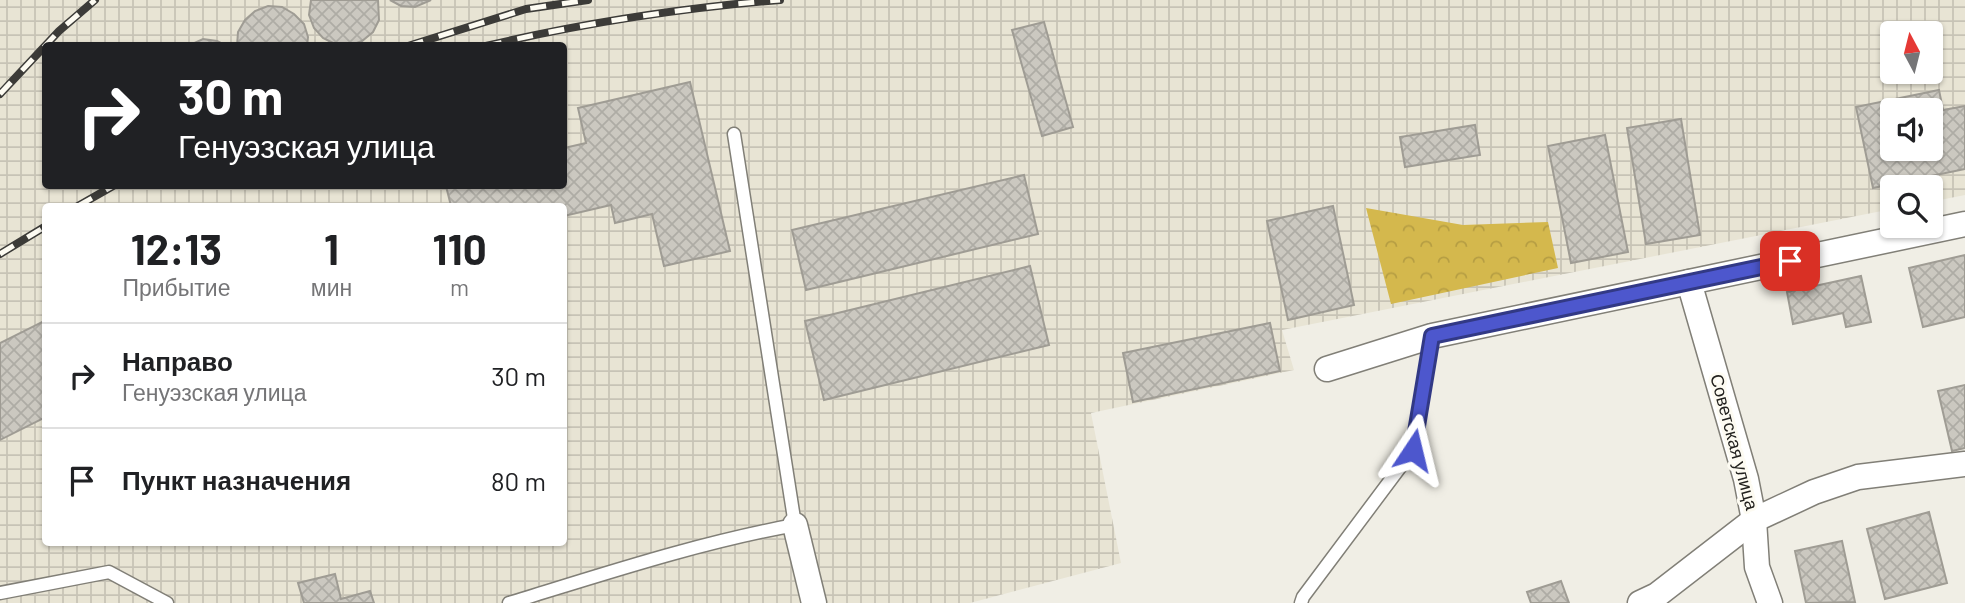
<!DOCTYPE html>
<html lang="ru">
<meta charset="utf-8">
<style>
:root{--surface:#fff;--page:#f2f2f2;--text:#202124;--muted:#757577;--line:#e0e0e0}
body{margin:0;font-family:Barlow,sans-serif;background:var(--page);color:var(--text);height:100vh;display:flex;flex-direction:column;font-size:26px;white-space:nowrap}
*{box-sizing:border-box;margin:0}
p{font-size:23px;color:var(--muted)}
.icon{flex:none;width:38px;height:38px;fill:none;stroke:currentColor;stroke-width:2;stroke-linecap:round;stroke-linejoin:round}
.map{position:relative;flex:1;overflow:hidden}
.sheet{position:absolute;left:42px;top:203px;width:525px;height:343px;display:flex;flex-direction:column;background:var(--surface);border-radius:7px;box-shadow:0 2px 5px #0004}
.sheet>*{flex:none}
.top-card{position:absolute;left:42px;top:42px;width:525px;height:147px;border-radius:7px;box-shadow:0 2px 5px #0004;background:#202124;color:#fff;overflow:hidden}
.needle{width:46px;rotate:353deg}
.tools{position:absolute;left:1880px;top:21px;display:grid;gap:14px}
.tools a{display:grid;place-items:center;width:63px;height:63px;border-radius:7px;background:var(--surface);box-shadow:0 2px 5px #0004;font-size:35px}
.pin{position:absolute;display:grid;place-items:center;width:60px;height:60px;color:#fff;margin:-30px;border-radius:14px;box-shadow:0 4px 10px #0006}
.me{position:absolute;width:77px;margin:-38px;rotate:10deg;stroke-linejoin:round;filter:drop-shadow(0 0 5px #0008)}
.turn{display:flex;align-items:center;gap:24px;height:147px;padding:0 21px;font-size:32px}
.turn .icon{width:91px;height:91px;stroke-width:2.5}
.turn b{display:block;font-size:49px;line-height:60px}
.eta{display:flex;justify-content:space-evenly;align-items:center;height:119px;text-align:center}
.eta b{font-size:42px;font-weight:700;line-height:49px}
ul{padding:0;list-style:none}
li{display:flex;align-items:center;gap:21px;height:105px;padding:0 21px;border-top:2px solid var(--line)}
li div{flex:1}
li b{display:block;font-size:26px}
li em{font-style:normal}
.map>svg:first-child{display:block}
.industrial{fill:url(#industrial-grid);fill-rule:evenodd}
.forest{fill:url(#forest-crowns)}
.building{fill:url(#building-cross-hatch);stroke:#9f9c94;stroke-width:2;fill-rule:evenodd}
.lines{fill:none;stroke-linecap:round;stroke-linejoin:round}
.lane-casing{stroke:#817f77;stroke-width:15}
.street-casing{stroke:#817f77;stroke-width:27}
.lane{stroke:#fff;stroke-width:12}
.street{stroke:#fff;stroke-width:24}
.rail-casing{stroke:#3c3b38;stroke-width:8}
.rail{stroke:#fdfbf2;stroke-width:5;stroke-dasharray:16;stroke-linecap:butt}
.route-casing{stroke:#323985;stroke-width:18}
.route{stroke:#4d57cd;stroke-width:12}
.labels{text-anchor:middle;stroke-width:6;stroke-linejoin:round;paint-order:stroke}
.street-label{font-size:18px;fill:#22211e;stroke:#fdfbf2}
</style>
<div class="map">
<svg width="1965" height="603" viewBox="0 0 1965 603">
<defs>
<pattern id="industrial-grid" width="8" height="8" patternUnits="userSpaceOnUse" patternTransform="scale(1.75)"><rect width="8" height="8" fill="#e8e4d4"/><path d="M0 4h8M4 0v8" fill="none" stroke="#c7c3b6"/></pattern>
<pattern id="forest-crowns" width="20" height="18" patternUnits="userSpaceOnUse" patternTransform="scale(1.75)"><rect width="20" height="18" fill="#d4b84d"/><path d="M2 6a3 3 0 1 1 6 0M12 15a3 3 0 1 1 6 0" fill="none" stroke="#b69e43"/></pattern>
<pattern id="building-cross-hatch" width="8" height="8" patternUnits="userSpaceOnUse" patternTransform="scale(1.75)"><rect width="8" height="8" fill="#cbc8c0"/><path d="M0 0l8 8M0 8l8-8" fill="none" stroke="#aeaca5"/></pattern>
</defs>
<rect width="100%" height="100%" fill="#f0eee5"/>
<path class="industrial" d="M 0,0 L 1965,0 L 1965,195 L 1930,202 L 1930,187 L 1892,187 L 1892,209 L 1282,330 L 1294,370 L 1091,413 L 1121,563 L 970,603 L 0,603 ZM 1892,33 L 1930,33 L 1930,72 L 1892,72 ZM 46,46 L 564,46 L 564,186 L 46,186 ZM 1892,110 L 1930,110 L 1930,149 L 1892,149 ZM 46,206 L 564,206 L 564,542 L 46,542 Z"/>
<polygon class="forest" points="1366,208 1463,225 1548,222 1558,268 1391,304"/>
<g class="building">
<polygon points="311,0 378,0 379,20 373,32 362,41 349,46 335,44 323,38 314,28 309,15"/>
<polygon points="390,0 431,0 415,7 401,6"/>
<polygon points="268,6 282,7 294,14 304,24 308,37 307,46 237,46 238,32 245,20 255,11"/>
<polygon points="1044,22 1073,127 1042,136 1012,30"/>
<polygon points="203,39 217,41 227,46 188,46"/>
<polygon points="690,82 730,251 664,266 652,214 615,223 611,205 564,216 564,206 451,206 446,186 564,186 564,148 586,143 578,108"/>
<path d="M 1939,90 L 1943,110 L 1965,106 L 1965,169 L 1873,188 L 1856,107 ZM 1892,110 L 1930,110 L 1930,149 L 1892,149 Z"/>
<polygon points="1681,119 1700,235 1646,244 1627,128"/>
<polygon points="1475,125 1480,155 1405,167 1400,137"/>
<polygon points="1605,135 1628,252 1571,263 1548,146"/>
<polygon points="1024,175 1038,234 806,290 792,230"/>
<polygon points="1333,206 1354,305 1288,320 1267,221"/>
<polygon points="1965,255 1965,317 1923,327 1909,268"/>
<polygon points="1030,266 1049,345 824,400 805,321"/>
<polygon points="1861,276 1871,322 1846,327 1843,313 1793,324 1787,292"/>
<polygon points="46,320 46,417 0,440 0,343"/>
<polygon points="1270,323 1280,371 1133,402 1123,353"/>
<polygon points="1965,385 1965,448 1952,451 1938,391"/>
<polygon points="1929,512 1947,583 1885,599 1867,529"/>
<polygon points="1842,541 1855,602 1806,603 1795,551"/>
<polygon points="335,574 341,599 370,591 374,603 304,603 298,583"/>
<polygon points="1561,581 1569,603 1531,603 1527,592"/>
</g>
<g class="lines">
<defs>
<g id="lane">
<polyline points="0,593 109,572 167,603"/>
<path d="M 509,603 C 604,574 697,543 795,525 L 734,134"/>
<polyline points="1301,603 1303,597 1413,450 1432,336"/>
</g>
<g id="street">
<polyline points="1689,282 1746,479 1754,520 1757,567 1770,603"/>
<polyline points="1327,369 1432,336 1965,224"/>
<polyline points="795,525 814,603"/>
<polyline points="1640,603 1657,595 1754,520 1814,492 1858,477 1965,464"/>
</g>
</defs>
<use href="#lane" class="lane-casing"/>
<use href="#street" class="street-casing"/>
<use href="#lane" class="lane"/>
<use href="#street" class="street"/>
<defs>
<g id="rail">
<polyline points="408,46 526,9 588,0"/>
<path d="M 486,46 C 583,23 681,8 780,0"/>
<polyline points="0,94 59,31 95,0"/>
<polyline points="78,206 113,186"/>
<polyline points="0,254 46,226"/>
</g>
</defs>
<use href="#rail" class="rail-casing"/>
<use href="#rail" class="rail"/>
</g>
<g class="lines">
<defs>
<polyline id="route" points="1413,450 1432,336 1790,261"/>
</defs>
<use href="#route" class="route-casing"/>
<use href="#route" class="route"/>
</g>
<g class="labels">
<g class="street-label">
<text transform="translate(1734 442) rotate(75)" y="6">Советская улица</text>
</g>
</g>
</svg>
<div class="tools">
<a><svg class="needle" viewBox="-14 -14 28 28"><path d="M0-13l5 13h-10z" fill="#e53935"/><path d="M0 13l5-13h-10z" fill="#757577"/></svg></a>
<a><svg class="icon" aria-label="sound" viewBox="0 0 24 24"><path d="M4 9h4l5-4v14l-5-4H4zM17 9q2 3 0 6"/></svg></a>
<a><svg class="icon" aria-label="search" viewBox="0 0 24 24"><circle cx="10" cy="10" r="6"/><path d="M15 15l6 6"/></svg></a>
</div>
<div class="pin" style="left:1790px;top:261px;background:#d93025"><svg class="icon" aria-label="arrive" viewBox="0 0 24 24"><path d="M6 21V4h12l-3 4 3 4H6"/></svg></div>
<svg class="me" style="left:1413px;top:450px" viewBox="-20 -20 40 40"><path d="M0-17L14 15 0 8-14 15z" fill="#4d57cd" stroke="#fff" stroke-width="4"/></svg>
<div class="top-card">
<div class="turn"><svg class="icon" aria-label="right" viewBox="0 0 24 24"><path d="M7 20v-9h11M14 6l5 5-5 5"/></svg><div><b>30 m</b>Генуэзская улица</div></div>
</div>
<section class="sheet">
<div class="eta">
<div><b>12:13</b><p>Прибытие</p></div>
<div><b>1</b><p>мин</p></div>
<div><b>110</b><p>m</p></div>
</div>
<ul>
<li><svg class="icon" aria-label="right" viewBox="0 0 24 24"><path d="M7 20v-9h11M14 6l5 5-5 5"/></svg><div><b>Направо</b><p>Генуэзская улица</p></div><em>30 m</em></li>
<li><svg class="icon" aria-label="arrive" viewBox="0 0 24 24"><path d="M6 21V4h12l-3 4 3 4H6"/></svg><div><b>Пункт назначения</b></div><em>80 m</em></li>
</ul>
</section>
</div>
